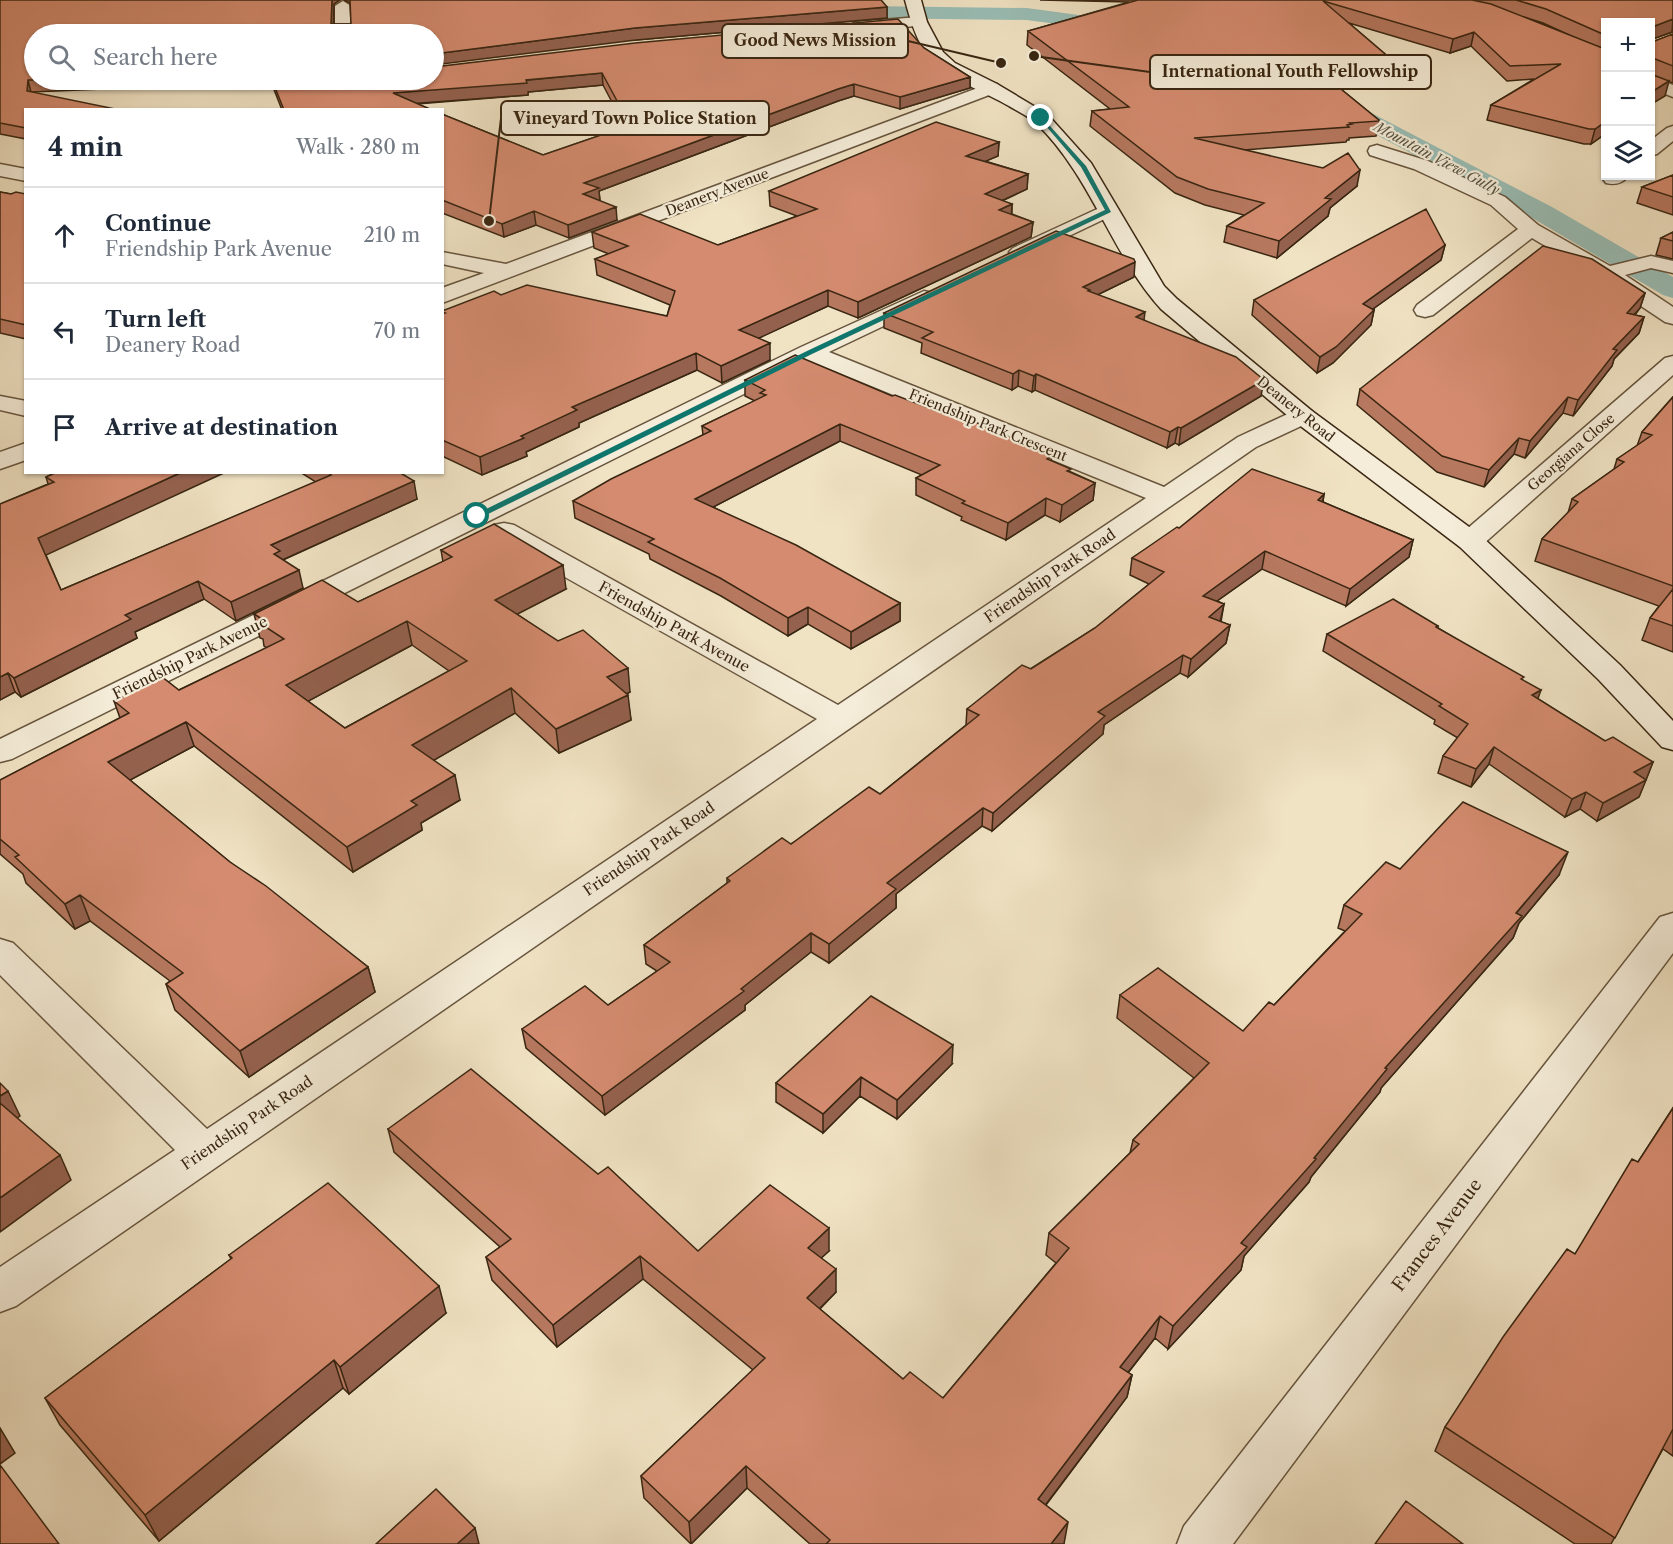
<!DOCTYPE html>
<html lang="en">
<head>
<meta charset="utf-8">
<style>
	body { margin:0; font-family:"Libre Caslon Text",serif; background:#f2f2f3; color:#1f2937 }
	.controls { position:absolute; right:18px; top:18px; display:grid; overflow:hidden; border-radius:0px; box-shadow:0 2px 4px #0004 }
	.controls button { width:54px; height:54px; display:grid; place-items:center; padding:0; border:0; border-bottom:2px solid #e0e1e3; background:#fff; color:#1f2937; font:30px sans-serif }
	.stop { position:absolute; width:18px; height:18px; margin:-14px; border:4px solid #0f766e; border-radius:50%; background:#fff }
	.stop.end { background:#0f766e; border-color:#fff; box-shadow:0 2px 6px #0008 }
	.list { margin:0; padding:0; list-style:none }
	h2 { display:flex; justify-content:space-between; align-items:center; height:78px; margin:0; padding:0 24px; font-size:26px }
	h2 small { font-size:20px; font-weight:400; color:#747a83 }
	.list li { display:grid; grid-template-columns:39px 1fr auto; gap:18px; align-items:center; box-sizing:border-box; height:96px; padding:0 24px; border-top:2px solid #e0e1e3 }
	.list b { display:block; font-size:22px; white-space:nowrap }
	.list p { margin:0; font-size:20px; white-space:nowrap; color:#747a83 }
	.list em { font-size:20px; font-style:normal; color:#747a83 }
	.icon { flex:none; width:33px; height:33px; fill:none; stroke:currentColor; stroke-width:2; stroke-linecap:round; stroke-linejoin:round }
	.map { position:relative; flex:none; width:1673px; height:1544px; overflow:hidden }
	.search { position:absolute; background:#fff; box-shadow:0 2px 4px #0004; left:24px; top:24px; width:420px; height:66px; display:flex; align-items:center; gap:15px; box-sizing:border-box; padding:0 21px; border-radius:33px; color:#747a83; font-size:22px }
	.panel { position:absolute; background:#fff; box-shadow:0 2px 4px #0004; left:24px; top:108px; width:420px; height:366px; border-radius:0px }
	.map>svg:first-child { display:block }
	.lines { fill:none; stroke-linecap:round; stroke-linejoin:round }
	.canal { fill:#9abeb6; fill-rule:evenodd }
	.street-casing { stroke:#67553e; stroke-width:3 }
	.secondary-casing { stroke:#392612; stroke-width:3 }
	.street { fill:#f5edd9; fill-rule:evenodd }
	.secondary { fill:#f5edd9; fill-rule:evenodd }
	.wall { fill:#b6785f; stroke:#392612; stroke-width:1.5; fill-rule:evenodd }
	.shaded-wall { fill:#94614e; stroke:#392612; stroke-width:1.5 }
	.building { fill:#d48b6f; stroke:#392612; stroke-width:1.5; fill-rule:evenodd }
	.route { fill:#0f766e }
	.labels { text-anchor:middle; stroke-width:4.5; stroke-linejoin:round; paint-order:stroke }
	.far-water-label { font-size:14px; font-style:italic; fill:#565443; stroke:#f5edd9 }
	.far-street-label { font-size:14px; fill:#392612; stroke:#f5edd9 }
	.street-label { font-size:15px; fill:#392612; stroke:#f5edd9 }
	.near-street-label { font-size:18px; fill:#392612; stroke:#f5edd9 }
	.leader { fill:none; stroke:#392612; stroke-width:2 }
	.callout-dot { fill:#392612; stroke:#f5edd9; stroke-width:2 }
	.callout { fill:#f5edd9; stroke:#392612; stroke-width:2 }
	.callout-label { font-size:16px; text-anchor:middle; font-weight:bold; fill:#392612 }
</style>
</head>
<body>
<div class="map">
<svg width="1673" height="1544" viewBox="0 0 1673 1544">
	<rect width="100%" height="100%" fill="#f0e3c4"/>
	<filter id="stains"><feTurbulence type="fractalNoise" baseFrequency=".00333" numOctaves="4"/><feColorMatrix values="0 0 0 0 .2 0 0 0 0 .09 0 0 0 0 .02 0 0 0 .5 -.17"/></filter>
	<radialGradient id="worn" r=".72"><stop offset=".6" stop-color="#630" stop-opacity="0"/><stop offset="1" stop-color="#630" stop-opacity=".3"/></radialGradient>
	<g class="lines">
		<path class="canal" d="M755,0H815L863,6L1027,8L1130,22L1137,24L1141,28L1137,32L1130,34L1027,20L863,18L765,6L758,4Z
			M1325,91L1333,93L1552,207L1673,277V298L1663,295L1534,219L1317,103L1313,98L1317,93Z"/>
		<defs>
			<path id="street" d="M343,1L351,6V34H335V6Z
				M919,17L927,22L925,25L856,32L848,27L856,22Z
				M1650,76L1673,85V97L1650,88Z
				M991,83L997,84L1000,88L997,92L442,303V288L484,273L442,264V252L506,264Z
				M1673,126V141L1657,154L1650,156V141L1667,128Z
				M1377,145L1428,161L1505,197L1538,225L1610,266L1651,256L1673,261V273L1651,268L1625,275L1673,307V324L1665,322L1599,278L1532,238L1433,315L1425,317L1417,315L1414,310L1417,305L1518,229L1491,205L1414,169L1370,155L1368,151L1370,147Z
				M0,164L26,169V181L0,176Z
				M1606,176H1628C1622,184 1615,185 1606,183L1603,179Z
				M1108,204L1115,206L1118,210L1115,214L1027,256L1020,258L1013,256L1009,252L1013,248Z
				M924,291L932,293L935,298L932,303L829,352L1164,487L1238,437L1294,411L1303,409L1312,411L1315,416L1312,421L1256,447L16,1306L0,1312V1267L175,1150L0,975V939L13,943L207,1129L817,719L494,537L490,531L494,525L504,523L514,525L838,705L1146,498L810,361L12,759L0,762V739L801,347Z
				M1673,356V375L1480,547L1470,549L1460,547L1456,541L1460,535L1665,358Z
				M0,396L26,401V416L0,410Z
				M26,443V460L0,469V452Z
				M1673,913V953L1233,1544H1177L1184,1526L1660,917Z"/>
			<path id="secondary" d="M905,0H921L927,22L943,52L955,63L997,84L1047,114L1091,163L1164,286L1177,299L1312,411L1480,535L1620,665L1673,721V750L1662,747L1598,679L1460,547L1294,421L1161,309C1111,254 1092,177 1036,123C1028,116 1017,111 1009,106C985,92 948,79 930,59C917,43 910,19 905,0Z"/>
		</defs>
		<use href="#street" class="street-casing"/>
		<use href="#secondary" class="secondary-casing"/>
		<use href="#street" class="street"/>
		<use href="#secondary" class="secondary"/>
	</g>
	<path class="wall" d="M0,0H340L334,4V24H351L350,3L344,0H881L887,7V18L636,40L434,34L34,80H434L924,48L970,77V88L900,109L854,96L838,101L599,191L600,201L617,220L569,238L536,225L504,237L442,213V114L543,155L625,127L603,85L528,92V95L417,104L432,110H282L271,82L31,92L26,110V139L0,134Z
		M1040,0H1673V32L1652,39L1655,41L1673,34V83L1653,75L1665,96L1605,22V134L1591,144H1584L1487,120L1491,105L1534,79L1507,81L1471,46L1450,53L1349,23L1405,71L1402,85L1358,87L1331,81L1380,121L1376,136L1349,138V140H1347L1346,142L1244,150L1357,186L1330,208L1328,216L1277,258L1224,242L1227,226L1244,215L1205,205L1175,193L1090,126L1092,111L1110,109L1027,45L1028,31L1129,2ZM1524,17L1543,23L1578,39Z
		M999,142L998,156L985,161L1028,174L1027,189L1002,201L1012,204V214L1033,222L1031,237L858,318L828,306L758,338L770,360L722,383L697,370L579,423V427L526,452L527,456L482,475L442,456V311L501,295L667,316L670,305L597,275L595,259L609,254L594,248L592,232L718,245L797,216L770,206L769,191Z
		M1673,175V215L1637,203L1642,187Z
		M0,192L11,194H26V339L0,333Z
		M1673,232V259L1656,255L1661,238Z
		M1445,245L1441,260L1373,309L1374,310L1371,325L1333,363L1317,373L1252,315L1254,300Z
		M1134,277L1097,295L1144,320L1261,396L1179,445L1175,443L1167,448L1035,390L1032,392L1018,386L1012,390L921,353L922,343L884,328V313Z
		M1645,293L1640,308L1635,315L1644,317L1639,333L1614,359L1612,366L1573,416L1563,413L1525,458L1514,454L1484,487L1437,472L1357,405L1360,389Z
		M745,380L892,396L1052,456L1051,461L1071,472L1095,483L1093,500L1060,522L1045,515L1006,540L961,520L962,517L916,495V478L922,475L840,441L713,507L900,603V621L851,649L808,624L788,636L721,596L650,559L649,554L575,518L573,501L703,435L702,426L755,401L745,396Z
		M1673,397V652L1642,640L1650,618L1659,606L1535,561L1542,539L1568,513L1572,499L1614,469L1617,459L1637,446L1642,432Z
		M57,472L46,555L61,590L316,482L300,472H399L417,499L283,560L303,588L236,621L204,599L135,632L137,638L21,697L15,692L0,700V504L48,484L46,477Z
		M1324,494L1323,502L1413,540L1409,557L1346,606L1262,569L1217,601L1224,604L1221,622L1230,625L1226,643L1188,677L1180,673L1104,725L1103,734L992,831L982,826L896,894V908L829,963L811,952L745,1005V1010L605,1115L526,1048L522,1029L608,1005L657,971L646,964L644,945L727,883V878L791,844L880,794L966,725L967,709L1095,628L1149,584L1130,575L1132,558L1179,528Z
		M441,550L566,589L517,614L630,692L627,694L631,720L559,753L515,713L434,760L460,800L421,823L422,830L353,872L194,746L130,780L230,862L368,967L375,992L249,1077L175,1010L166,984L170,981L90,921L75,929L26,883L23,874L0,854V780L120,718L114,701L179,690L267,648L264,646L263,639L260,638L254,614L358,602L443,562ZM412,645L449,671L345,728L308,701Z
		M1438,626V628L1523,680L1538,699L1605,741L1653,762L1639,797L1597,821L1580,809L1565,817L1489,764L1471,787L1438,773L1443,756L1458,738L1434,724L1435,720L1323,651L1327,634Z
		M1400,869L1559,875L1519,923L1513,938L1381,1088L1380,1092L1311,1177L1309,1182L1244,1256L1241,1270L1168,1349L1155,1338L1128,1373L1132,1375L1127,1397L1046,1505L1064,1544H810L747,1488L691,1544L644,1498L641,1476L753,1370L643,1279L557,1347L492,1280L486,1257L500,1247L394,1152L388,1129L598,1174L698,1251H829L821,1258L836,1292L820,1309L903,1379L943,1398L1056,1263L1046,1255L1049,1233L1130,1153L1133,1140L1194,1078L1117,1018L1120,995L1243,1031L1274,1005L1345,931L1338,928L1344,905Z
		M952,1064L897,1119L860,1096L823,1133L776,1102V1083Z
		M1673,1108V1456L1663,1449L1611,1544H1575L1435,1451L1445,1427L1575,1254L1638,1162Z
		M229,1255L446,1313L349,1394L343,1388L159,1541L60,1425L45,1398L231,1259Z"/>
	<path class="shaded-wall" d="M332,0H340L334,4L333,34L331,24Z
		M887,7V18L636,40L434,65V54L635,28Z
		M1673,19L1672,32L1650,40L1652,27Z
		M1474,32L1471,46L1450,53L1453,39Z
		M602,73L603,85L528,92V95L395,105L393,93Z
		M970,77V88L900,109V97Z
		M28,80L31,92L27,91Z
		M1669,81L1665,96L1650,105V93Z
		M854,84V96L838,101L599,191L600,201L583,194L584,183L838,89Z
		M1605,122V134L1591,144L1595,129Z
		M999,142L998,156L965,170L966,156Z
		M1360,170L1357,186L1330,208L1328,216L1277,258L1279,241L1325,198Z
		M1028,174L1027,189L984,209L985,194Z
		M1012,204L1011,219L999,210Z
		M616,207L617,220L569,238L568,225Z
		M534,211L536,225L504,237L502,224Z
		M1033,222L1031,237L858,318V302Z
		M1445,245L1441,260L1359,319L1363,304Z
		M1135,262L1134,277L1089,299L1083,287Z
		M828,290V306L740,347L739,330Z
		M1645,293L1640,308L1622,328L1627,313Z
		M1374,310L1371,325L1333,363L1317,373L1320,357Z
		M1145,312L1143,328L1136,317Z
		M1644,317L1639,333L1614,359L1612,366L1573,416L1578,400L1613,349Z
		M770,343V360L722,383L721,366Z
		M696,353L697,370L579,423V427L526,452L527,456L482,475L480,457L521,436L572,407Z
		M1019,370L1018,386L1012,390L1013,374Z
		M1036,374L1035,390L1032,392L1034,376Z
		M1264,380L1261,396L1179,445L1181,428Z
		M1568,397L1563,413L1525,458L1530,441Z
		M840,424V441L696,516L695,499Z
		M1178,427L1175,443L1167,448L1170,432Z
		M1519,438L1514,454L1484,487L1489,470Z
		M182,472H226L44,556L38,538Z
		M414,481L417,499L282,560L278,572L271,545Z
		M1095,483L1093,500L1060,522L1062,505Z
		M1324,494L1321,511L1318,500Z
		M1046,498L1045,515L1006,540L1008,523Z
		M1413,540L1409,557L1346,606L1350,589Z
		M1265,551L1262,569L1200,613L1203,596Z
		M563,565L566,589L498,624L495,600Z
		M299,570L303,588L236,621L231,602Z
		M198,581L204,599L135,632L137,638L21,697L14,678L125,615Z
		M900,603V621L851,649V632Z
		M1224,604L1220,622L1209,617Z
		M808,607V624L788,636V618Z
		M407,621L412,645L292,710L286,685Z
		M1230,625L1226,643L1188,677L1191,659Z
		M1183,655L1180,673L1104,725L1103,734L992,831L993,813L1098,712Z
		M628,668L630,692L610,702L607,677Z
		M8,673L15,692L0,700V677Z
		M511,688L515,713L417,770L412,745Z
		M1541,690L1535,707L1532,695Z
		M628,695L631,720L559,753L556,729Z
		M186,722L194,746L117,787L108,762Z
		M1494,747L1489,764L1471,787L1476,769Z
		M1653,762L1646,780L1634,772Z
		M455,775L460,800L421,823L422,830L353,872L347,847L411,801Z
		M1646,780L1639,797L1597,821L1603,803Z
		M1586,792L1580,809L1565,817L1572,799Z
		M983,808L982,826L896,894V908L829,963V944L887,883Z
		M1568,852L1559,875L1519,923L1513,938L1381,1088L1380,1092L1311,1177L1309,1182L1244,1256L1241,1270L1168,1349L1173,1326L1241,1243L1314,1158L1385,1068Z
		M80,895L90,921L75,929L65,904Z
		M811,933V952L745,1005V1010L605,1115L602,1096Z
		M368,967L375,992L249,1077L240,1051Z
		M953,1045L952,1064L897,1119V1100Z
		M861,1077L860,1096L823,1133V1114Z
		M8,1091L20,1116L8,1124L0,1108V1096Z
		M60,1155L71,1180L0,1232V1198Z
		M829,1228V1251L808,1270V1248Z
		M640,1256L643,1279L557,1347L553,1325Z
		M836,1269V1292L807,1321V1298Z
		M439,1286L446,1313L349,1394L340,1367Z
		M1160,1316L1155,1338L1115,1389L1120,1367Z
		M334,1360L343,1388L159,1541L145,1515Z
		M1132,1375L1127,1397L1034,1520L1038,1499Z
		M0,1428L15,1453L0,1464Z
		M746,1466L747,1488L691,1544L689,1522Z
		M1068,1522L1064,1544H1051Z
		M475,1528L479,1544H457Z"/>
	<path class="building" d="M0,0H332L331,24H351L350,0H881L887,7L635,28L434,54V34H34V80H50H28L27,91L120,110H26V128L0,123Z
		M1138,0H1472L1491,4L1605,49V122L1595,129H1589L1491,105L1561,64L1510,66L1474,32L1453,39L1323,1L1405,71L1361,73L1304,59L1380,121L1350,123L1352,124L1347,125L1349,127L1194,138L1323,168L1348,153L1360,170L1325,198L1331,199L1279,241L1227,226L1264,203L1208,189L1177,177L1092,111L1129,107L1028,31Z
		M1516,0H1673V19L1652,27V39L1655,41L1673,34V66L1655,59L1652,62L1653,75L1669,81L1650,93V22H1605V35L1546,9Z
		M898,19L924,48L970,77L900,97L854,84L838,89L584,183L599,188L583,194L616,207L568,225L534,211L502,224L442,200V114L543,155L630,125L602,73L526,80L527,83L393,93L432,110H284L272,80H434V67L635,43Z
		M936,122L999,142L966,156L1028,174L985,194L1012,204L999,210L1033,222L858,302L828,290L739,330L770,343L721,366L696,353L572,407L577,410L521,436L524,438L480,457L442,440V314L445,313L442,312V311L494,291L501,295L527,285L667,316L675,291L595,259L628,246L592,232L640,214L718,245L817,209L769,191Z
		M1673,175V197L1642,187Z
		M0,192L11,194L16,192L26,194V325L0,319Z
		M1426,209L1445,245L1363,304L1374,310L1336,347L1320,357L1254,300Z
		M1056,231L1134,259L1135,262L1083,287L1090,290L1088,291L1145,312L1136,317L1236,357L1264,380L1181,428L1178,427L1170,432L1036,374L1034,376L1019,370L1013,374L922,338L933,332L884,313Z
		M1673,232V241L1661,238Z
		M1543,246L1592,259L1645,293L1627,313L1644,317L1613,349L1617,350L1578,400L1568,397L1530,441L1519,438L1489,470L1442,456L1360,389Z
		M795,355L892,396L895,395L968,423L973,421L1052,456L1047,459L1071,469L1067,471L1095,483L1062,505L1046,498L1008,523L962,503L965,501L916,478L940,465L840,424L695,499L796,545L900,603L851,632L808,607L788,618L720,578L648,542L654,539L573,501L611,479L711,431L702,426L766,395L760,393L765,390L745,380Z
		M1673,397V586L1542,539L1578,502L1572,499L1624,462L1617,459L1652,435L1642,432Z
		M1252,469L1324,494L1318,500L1413,540L1350,589L1265,551L1203,596L1224,604L1209,617L1230,625L1191,659L1183,655L1098,712L1105,716L993,813L983,808L887,883L896,889L829,944L811,933L741,989L744,991L602,1096L522,1029L585,986L608,1005L670,962L644,945L730,881L727,878L782,838L791,844L869,787L880,794L979,715L967,709L1022,665L1031,669L1095,628L1164,572L1132,558L1177,527L1179,528Z
		M57,472H182L38,538L61,590L331,475L327,472H399L414,481L271,545L280,551L274,554L299,570L231,602L198,581L125,615L131,619L14,678L8,673L0,677V504L54,482L46,477Z
		M494,524L563,565L495,600L558,641L583,630L628,668L607,677L628,695L556,729L511,688L412,745L455,775L411,801L417,805L347,847L186,722L108,762L230,862L266,886L368,967L240,1051L166,984L183,973L80,895L65,904L15,857L19,855L0,839V780L129,713L114,701L162,677L179,690L284,639L258,622L262,619L254,614L322,580L358,602L452,557L441,550ZM407,621L467,661L345,728L286,685Z
		M1673,589V626L1650,618Z
		M1393,599L1438,626L1436,627L1524,677L1521,679L1541,690L1532,695L1605,741L1613,737L1653,762L1634,772L1646,780L1603,803L1586,792L1572,799L1494,747L1476,769L1443,756L1468,724L1439,706L1442,704L1327,634Z
		M1463,802L1568,852L1516,913L1522,916L1385,1068L1387,1069L1314,1158L1316,1159L1241,1243L1247,1247L1173,1326L1160,1316L1120,1367L1132,1375L1038,1499L1068,1522L1051,1544H826L830,1540L746,1466L689,1522L641,1476L765,1358L640,1256L553,1325L486,1257L511,1239L388,1129L471,1069L598,1174L608,1167L698,1251L770,1185L829,1228L808,1248L836,1269L807,1298L903,1379L910,1372L943,1398L1069,1248L1049,1233L1139,1144L1133,1140L1209,1063L1120,995L1158,968L1243,1031L1269,1002L1274,1005L1362,914L1344,905L1386,862L1400,869Z
		M871,996L953,1045L897,1100L861,1077L823,1114L776,1083Z
		M0,1083L8,1091L0,1096Z
		M0,1103L60,1155L0,1198Z
		M1673,1108V1429L1615,1538L1445,1427L1503,1337L1567,1249L1575,1254L1632,1159L1638,1162Z
		M328,1183L439,1286L340,1367L334,1360L145,1515L45,1398L232,1258L229,1255Z
		M0,1465L59,1544H0Z
		M436,1489L475,1528L457,1544H376Z
		M1406,1501L1463,1544H1375Z"/>
	<path class="route" d="M1041,116L1086,166L1111,212L812,354L480,518H474V515L807,351L1105,210L1081,167L1040,119Z"/>
	<g class="labels">
		<g class="far-water-label">
			<text transform="translate(1437 158) rotate(28)" y="5">Mountain View Gully</text>
		</g>
		<g class="far-street-label">
			<text transform="translate(717 192) rotate(-21)" y="5">Deanery Avenue</text>
			<text transform="translate(1296 409) rotate(39)" y="5">Deanery Road</text>
			<text transform="translate(988 425) rotate(22)" y="5">Friendship Park Crescent</text>
			<text transform="translate(1571 452) rotate(-41)" y="5">Georgiana Close</text>
		</g>
		<g class="street-label">
			<text transform="translate(1050 576) rotate(-34)" y="5">Friendship Park Road</text>
			<text transform="translate(674 627) rotate(29)" y="5">Friendship Park Avenue</text>
			<text transform="translate(190 658) rotate(-26)" y="5">Friendship Park Avenue</text>
			<text transform="translate(649 849) rotate(-34)" y="5">Friendship Park Road</text>
			<text transform="translate(247 1123) rotate(-34)" y="5">Friendship Park Road</text>
		</g>
		<g class="near-street-label">
			<text transform="translate(1437 1235) rotate(-53)" y="6">Frances Avenue</text>
		</g>
	</g>
	<path class="leader" d="M1001 63L908 41M1034 56L1150 72M489 221L501 118"/>
	<g class="callout-dot">
		<circle cx="1001" cy="63" r="6"/>
		<circle cx="1034" cy="56" r="6"/>
		<circle cx="489" cy="221" r="6"/>
	</g>
	<g class="callout">
		<rect x="722" y="24" width="186" height="34" rx="6"/>
		<rect x="1150" y="55" width="281" height="34" rx="6"/>
		<rect x="501" y="101" width="268" height="34" rx="6"/>
	</g>
	<g class="callout-label">
		<text x="815" y="46">Good News Mission</text>
		<text x="1290" y="77">International Youth Fellowship</text>
		<text x="635" y="124">Vineyard Town Police Station</text>
	</g>
	<rect width="100%" height="100%" filter="url(#stains)"/>
	<rect width="100%" height="100%" fill="url(#worn)"/>
</svg>
<div class="controls">
<button>+</button>
<button>−</button>
<button><svg class="icon" aria-label="layers" viewBox="0 0 24 24"><path d="M12 4l9 5-9 5-9-5zM3 14l9 5 9-5"/></svg></button>
</div>
<div class="stop" style="left:477px;top:516px"></div>
<div class="stop end" style="left:1041px;top:118px"></div>
<div class="search"><svg class="icon" aria-label="search" viewBox="0 0 24 24"><circle cx="10" cy="10" r="6"/><path d="M15 15l6 6"/></svg>Search here</div>
<section class="panel">
<h2>4 min<small>Walk · 280 m</small></h2>
<ul class="list">
<li><svg class="icon" aria-label="ahead" viewBox="0 0 24 24"><path d="M12 20V5M6 11l6-6 6 6"/></svg><div><b>Continue</b><p>Friendship Park Avenue</p></div><em>210 m</em></li>
<li><svg class="icon" aria-label="left" viewBox="0 0 24 24"><path d="M17 20v-9H6M10 6l-5 5 5 5"/></svg><div><b>Turn left</b><p>Deanery Road</p></div><em>70 m</em></li>
<li><svg class="icon" aria-label="arrive" viewBox="0 0 24 24"><path d="M6 21V4h12l-3 4 3 4H6"/></svg><div><b>Arrive at destination</b></div></li>
</ul>
</section>
</div>
</body>
</html>
